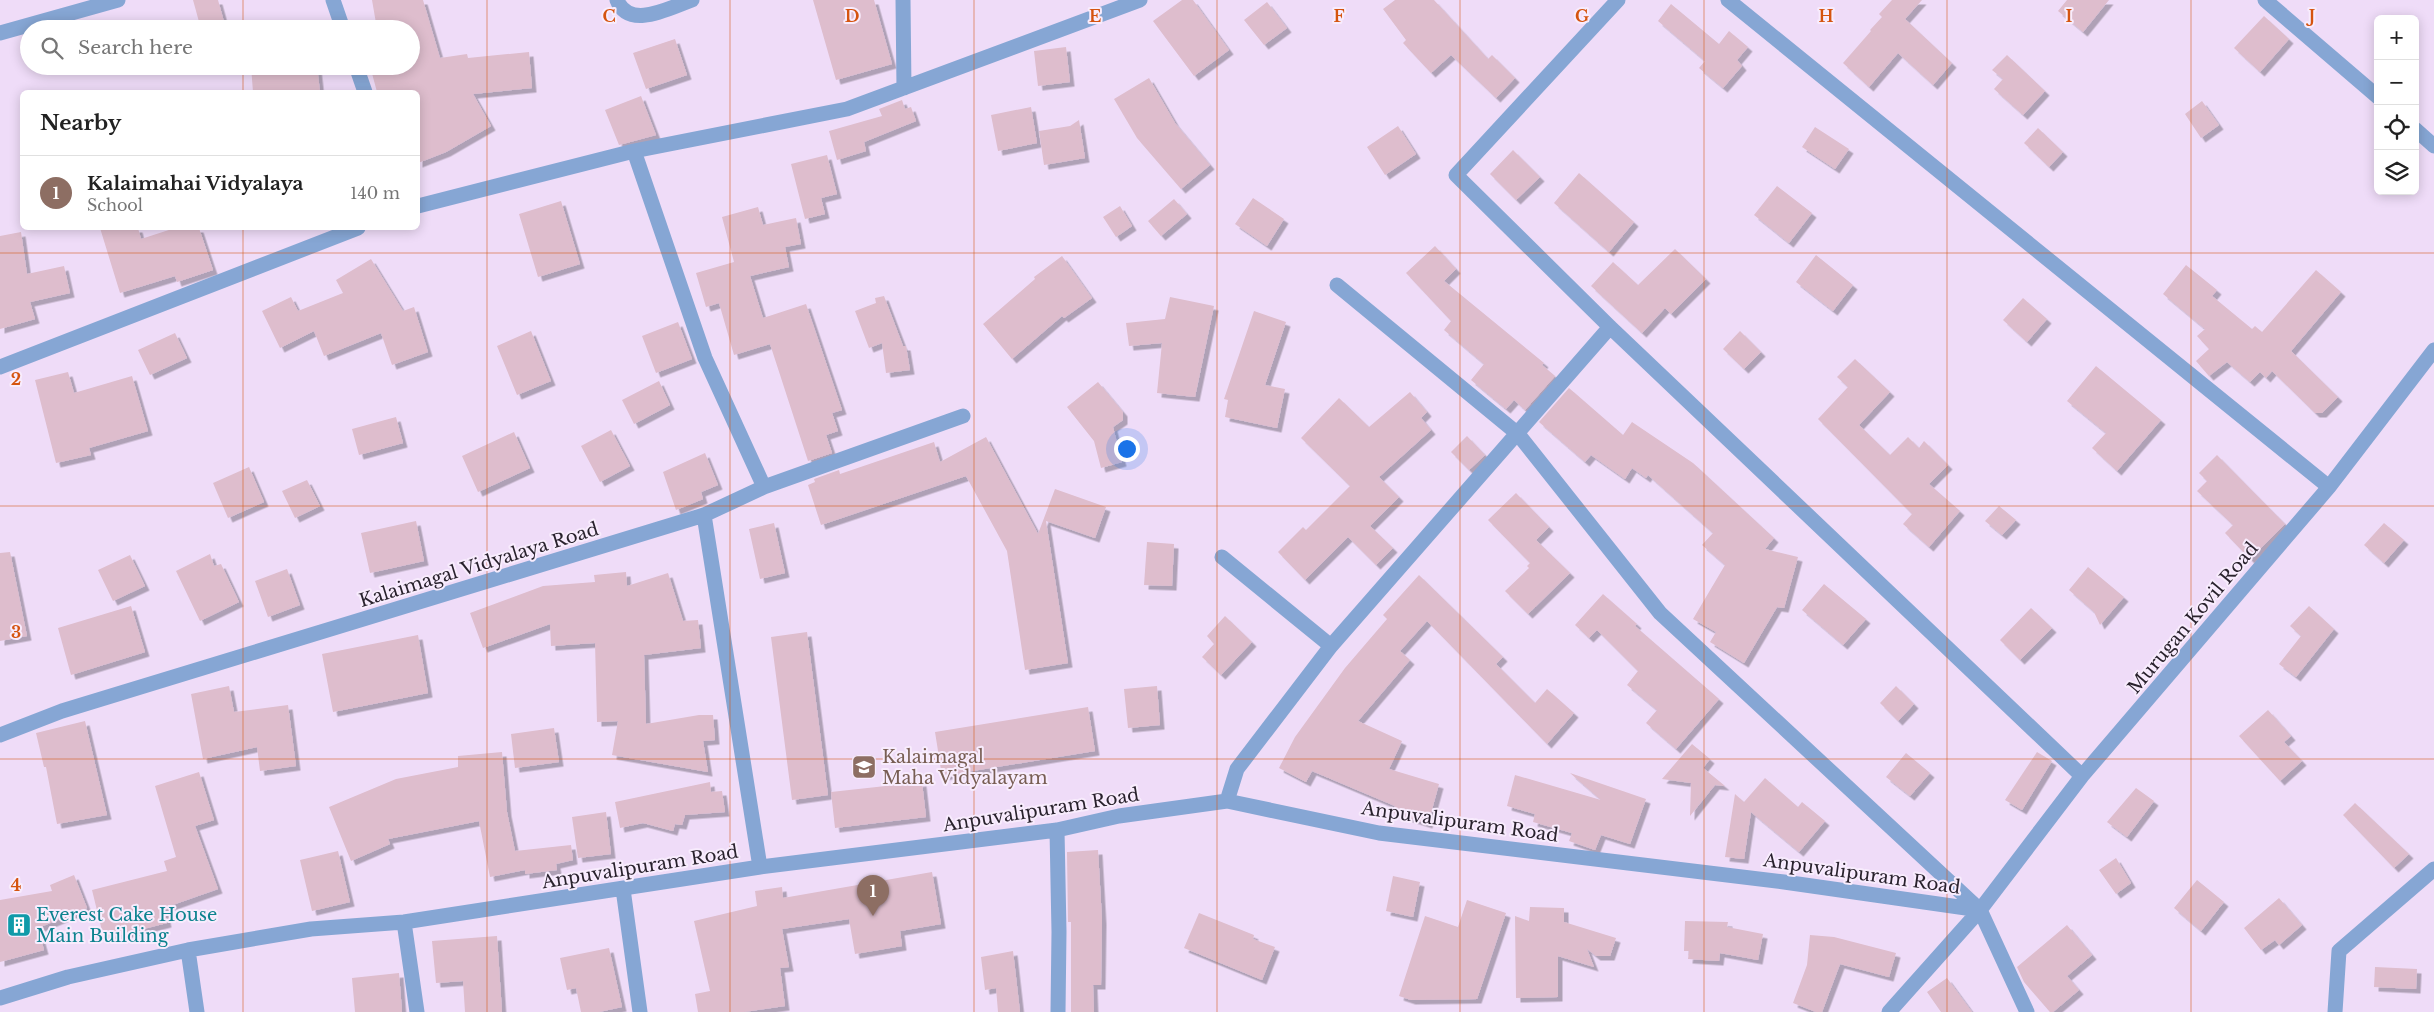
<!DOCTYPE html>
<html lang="en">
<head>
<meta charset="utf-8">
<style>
	body { margin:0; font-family:"Libre Baskerville",serif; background:#f2f2f2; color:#222 }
	.controls { position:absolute; right:15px; top:15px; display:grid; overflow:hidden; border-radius:8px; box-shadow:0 2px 12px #0003 }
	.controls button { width:45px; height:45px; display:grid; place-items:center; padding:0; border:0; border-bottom:1px solid #e0e0e0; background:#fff; color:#222; font:25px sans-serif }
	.you { position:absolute; left:1126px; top:448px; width:18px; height:18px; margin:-12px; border:4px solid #fff; border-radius:50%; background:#1a73e8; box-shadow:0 0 0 8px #1a73e833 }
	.badge { display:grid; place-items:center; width:32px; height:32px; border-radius:50%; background:#1a73e8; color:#fff; font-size:16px; font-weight:700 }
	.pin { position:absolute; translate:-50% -41px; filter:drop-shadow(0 1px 2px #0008) }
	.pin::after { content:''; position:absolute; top:26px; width:18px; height:15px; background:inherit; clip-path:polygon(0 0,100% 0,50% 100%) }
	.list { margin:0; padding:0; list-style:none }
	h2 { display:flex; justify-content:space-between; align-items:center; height:65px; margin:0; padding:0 20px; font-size:21px }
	h2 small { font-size:16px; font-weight:400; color:#767676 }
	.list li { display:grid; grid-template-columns:32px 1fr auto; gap:15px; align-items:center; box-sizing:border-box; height:75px; padding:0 20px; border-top:1px solid #e0e0e0 }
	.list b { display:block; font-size:19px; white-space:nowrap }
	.list p { margin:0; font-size:16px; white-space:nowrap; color:#767676 }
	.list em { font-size:16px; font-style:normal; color:#767676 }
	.icon { flex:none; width:28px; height:28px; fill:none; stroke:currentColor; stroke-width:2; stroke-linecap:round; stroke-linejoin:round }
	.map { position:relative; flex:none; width:2434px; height:1012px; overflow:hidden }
	.search { position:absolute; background:#fff; box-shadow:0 2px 12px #0003; left:20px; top:20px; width:400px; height:55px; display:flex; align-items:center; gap:12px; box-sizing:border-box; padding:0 18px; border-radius:28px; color:#767676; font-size:19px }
	.panel { position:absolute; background:#fff; box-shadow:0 2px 12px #0003; left:20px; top:90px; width:400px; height:140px; border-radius:8px }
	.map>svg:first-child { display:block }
	.building { fill:#debdcd; filter:url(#shadow) }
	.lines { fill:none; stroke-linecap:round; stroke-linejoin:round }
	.minor { stroke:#86a6d4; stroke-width:15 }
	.grid { fill:none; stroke:#d5540f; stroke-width:1; stroke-opacity:0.55 }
	.labels { text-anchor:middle; stroke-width:4; stroke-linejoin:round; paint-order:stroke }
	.street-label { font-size:18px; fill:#29222d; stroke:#f8ecfd }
	.education-label { font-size:18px; fill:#785e54; stroke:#f8ecfd; text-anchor:start }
	.culture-label { font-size:18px; fill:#0d838f; stroke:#f8ecfd; text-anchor:start }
	.grid-label { font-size:16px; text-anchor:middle; font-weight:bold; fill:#d5540f; stroke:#f8ecfd; stroke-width:4; stroke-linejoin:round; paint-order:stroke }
</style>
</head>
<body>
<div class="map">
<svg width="2434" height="1012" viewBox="0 0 2434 1012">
	<defs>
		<filter id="shadow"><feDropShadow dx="4.5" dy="4.5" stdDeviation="0" flood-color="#0004"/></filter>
	</defs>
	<rect width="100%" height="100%" fill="#efdcf8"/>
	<path class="building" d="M193,0H218L226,29H201Z
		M372,0H423L440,58L467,54L468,58L529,52L532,88L473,94L491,126L446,152L418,163V92H377L370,66H411V29H377Z
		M813,0H874L892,64L836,80Z
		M1182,0H1193L1229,50L1194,76L1153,21Z
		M1395,0H1434L1488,59L1492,55L1515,78L1496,98L1451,55L1431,73L1403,43L1406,40L1383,9Z
		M1892,0H1922L1905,19L1952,63L1933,85L1898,53L1869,87L1843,63L1871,31L1870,30L1882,17L1879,14Z
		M2067,0H2109L2083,32L2058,11Z
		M1267,2L1287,28L1264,45L1244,20Z
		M1671,4L1719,44L1729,31L1748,47L1737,60L1742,66L1723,88L1699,68L1705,61L1658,21Z
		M2264,16L2289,39L2260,72L2234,48Z
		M675,39L687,75L646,89L633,53Z
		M1066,47L1070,82L1038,86L1034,51Z
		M2007,55L2045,91L2023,115L1994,89L2003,79L1992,70Z
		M251,66H317L320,92H253Z
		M1149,78L1175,123L1210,165L1181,189L1137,138L1114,99Z
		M641,96L656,135L619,145L605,110Z
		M902,100L905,109L911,107L916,121L864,142L866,151L837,160L829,131L882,116L879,109Z
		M2202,101L2219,125L2201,138L2185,114Z
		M1031,107L1037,143L998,151L991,115Z
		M1079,120L1085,158L1044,165L1039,131L1070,126Z
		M1398,126L1416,154L1385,175L1367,147Z
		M1815,127L1849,149L1835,169L1802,147Z
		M2038,128L2063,152L2049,167L2024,143Z
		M1513,150L1540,177L1516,200L1490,174Z
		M827,155L837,194L821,198L825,214L805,219L791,164Z
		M1579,173L1634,222L1609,252L1554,203Z
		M1777,186L1812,213L1789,243L1754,215Z
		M1253,198L1284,219L1267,246L1235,224Z
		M1174,199L1187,214L1161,236L1148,221Z
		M561,201L580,264L538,277L519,214Z
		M1120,206L1132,226L1116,237L1103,217Z
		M758,207L763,225L796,218L801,244L785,247L789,267L750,276L763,318L806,304L842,410L832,413L838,431L826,435L832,453L808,461L770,344L734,355L719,303L706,307L696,273L734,262L722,217Z
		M100,228H138L141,239L175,228H199L213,270L177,282L175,276L120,293Z
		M21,232L27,274L64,266L70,293L30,302L35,319L0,329V236Z
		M1435,246L1456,269L1444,281L1544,363L1542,365L1555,376L1525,410L1514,400L1506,409L1471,380L1484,364L1444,330L1451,321L1406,273Z
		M1675,249L1706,279L1671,314L1665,308L1642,333L1591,286L1613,262L1638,285Z
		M1816,255L1853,285L1833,311L1796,282Z
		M1062,256L1092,298L1064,318L1062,316L1012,359L983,324L1035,279L1034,277Z
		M371,259L403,311L414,307L428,352L392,365L381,333L324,356L314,331L280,348L262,311L291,297L298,311L343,293L336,280Z
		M2186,265L2217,290L2212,296L2252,329L2255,326L2262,332L2316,270L2341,292L2291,351L2338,397L2322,413H2315L2272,371L2266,378L2260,372L2250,382L2227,362L2209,376L2196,361L2209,349L2197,336L2205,329L2163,294Z
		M884,296L903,346H906L910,370L886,373L882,343L869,348L855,311L876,303L875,298Z
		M1170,297L1214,306L1195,397L1157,393L1162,343L1129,346L1126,323L1165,319Z
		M2023,298L2047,319L2027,342L2003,320Z
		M1254,311L1286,322L1265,385L1285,389L1277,428L1225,417L1228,400L1224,399Z
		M678,322L692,359L656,373L642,336Z
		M531,331L551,381L517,395L497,346Z
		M1740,331L1761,352L1744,369L1723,349Z
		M175,333L187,358L150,375L138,350Z
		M1855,359L1890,392L1859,425L1890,455L1908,437L1919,448L1924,441L1948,465L1929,484L1960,511L1929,547L1903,524L1912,514L1818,419L1848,387L1837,377Z
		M2096,366L2161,420L2117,471L2092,448L2106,433L2067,401Z
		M68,372L74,393L132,376L148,431L89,448L91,455L56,463L35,380Z
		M659,381L670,405L634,424L622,400Z
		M1098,382L1123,412V420L1113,427L1122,462L1101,468L1094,441L1067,407Z
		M1569,388L1623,435L1632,422L1693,463L1774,538L1765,549L1798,557L1784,608L1777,607L1744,663L1710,642L1716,632L1693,619L1725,565L1702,545L1713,533L1648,475L1646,478L1632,468L1625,479L1591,455L1585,462L1539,422Z
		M1410,392L1427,412L1421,418L1431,430L1379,477L1399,497L1370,526L1393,548L1376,565L1348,537L1305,580L1278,552L1303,527L1306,530L1350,486L1301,438L1339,398L1369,427Z
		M396,417L403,443L359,455L352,429Z
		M611,430L630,466L600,482L581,446Z
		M514,432L530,468L478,492L462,456Z
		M1467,436L1485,455L1469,470L1451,452Z
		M986,437L1038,534L1055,489L1106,507L1095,538L1046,521L1068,663L1025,670L1007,551L966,476L821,525L808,485L815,482L814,479L839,470L840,474L934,442L940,462Z
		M705,453L718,485L701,492L703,499L676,510L663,472Z
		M2217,455L2285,524L2250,559L2225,533L2233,525L2197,491L2207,481L2199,473Z
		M249,467L264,502L228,518L213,483Z
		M307,480L320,506L295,518L282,491Z
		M1516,493L1549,527L1536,540L1570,573L1528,614L1505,591L1529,568L1527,566L1530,563L1488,520Z
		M1999,506L2016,520L2002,535L1985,521Z
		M416,521L424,561L370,573L361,533Z
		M774,523L785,573L760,579L749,529Z
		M2384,523L2404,540L2384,563L2364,545Z
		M1147,542L1174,544L1172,586L1144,585Z
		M10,552L27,636L0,641V553Z
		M210,554L214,566L221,564L239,602L200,621L176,571Z
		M130,555L145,586L113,601L98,570Z
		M2088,567L2124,597L2100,625L2094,612L2069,590Z
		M287,569L300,605L268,617L255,581Z
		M626,572L627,586L668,573L683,621L698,620L701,648L644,655L646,724L699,715H713L715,740L703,741L708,772L612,755L618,721L597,722L595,643L551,646L550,624L483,648L470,613L543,586L595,582L594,575Z
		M1419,575L1503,657L1496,664L1535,703L1547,689L1574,713L1547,744L1427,621L1400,651L1410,660L1358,721L1402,741L1389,769L1439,784L1428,824L1393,813L1395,806L1312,771L1306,782L1279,768L1295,737L1345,668L1387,619L1383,615Z
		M1824,584L1866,619L1843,645L1802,610Z
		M1603,594L1637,624L1635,626L1719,699L1676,749L1646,723L1657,710L1627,685L1638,671L1597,630L1589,638L1575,625Z
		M131,606L145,652L71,675L58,628Z
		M2309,606L2334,629L2296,677L2279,664L2301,636L2290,626Z
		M2031,608L2052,628L2020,660L2000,640Z
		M1225,616L1252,642L1221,675L1202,657L1214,644L1207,636Z
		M807,632L828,795L792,800L771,637Z
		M418,635L428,693L333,712L322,654Z
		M229,686L234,712L288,705L296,766L260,771L257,747L203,759L191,694Z
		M1157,686L1160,725L1128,728L1124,689Z
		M1896,686L1914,704L1898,721L1880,703Z
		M1088,707L1095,751L942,776L935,732Z
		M2268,710L2291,736L2284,742L2302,761L2280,781L2239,736Z
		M85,721L107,815L57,824L46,767H44L36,733Z
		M554,728L559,762L515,768L511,734Z
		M1692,744L1710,759L1703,768L1725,786L1715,785L1690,816L1691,783L1662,779Z
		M502,752L507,812L515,851L571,845L573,860L556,864L557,870L525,874V870L490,877L479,821L388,839L390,844L351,861L329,807L396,779L458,767V756Z
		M2037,752L2052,761L2022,810L2005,800Z
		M1906,753L1930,773L1910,796L1886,777Z
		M199,772L214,820L195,826L218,889L164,908L167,923L104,939L92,890L167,871L164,861L176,857L155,786Z
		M1570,773L1646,799L1630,844L1601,835L1595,850L1569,841L1572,833L1533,822L1535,814L1507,806L1515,775L1601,800Z
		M1765,778L1798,807L1802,802L1825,821L1799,852L1751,812L1744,859L1725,857L1735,794L1744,802Z
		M710,782L711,792L722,791L725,812L685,815L682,825L675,824L673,831L643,823L620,828L615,802Z
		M922,782L926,817L835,828L831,792Z
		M2136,788L2154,801L2127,837L2107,822Z
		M2355,803L2409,854L2394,868L2343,815Z
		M606,812L611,854L578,858L572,817Z
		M1098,850L1102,920L1101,985H1093L1094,1012H1071V922H1068L1067,852Z
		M338,851L350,902L312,911L300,860Z
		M2116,858L2131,883L2116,894L2099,870Z
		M932,872L941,924L900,931L902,946L855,954L849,919L782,929L789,967L780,968L785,1006L744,1012H698L695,994L710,991L694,921L757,906L755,891L782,887L783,898Z
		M74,875L87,908L38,928L44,950L0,962V900L52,891L50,885Z
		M1393,876L1420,882L1413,917L1386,911Z
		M2197,880L2224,902L2201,931L2174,908Z
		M2279,898L2302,925L2279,945L2275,940L2261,950L2244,928Z
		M1467,900L1506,913L1477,999L1411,1000L1399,996L1425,916L1458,927Z
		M1530,907L1564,908V922L1616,938L1610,956H1596L1587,949L1594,967L1558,956V997L1516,998L1515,916L1529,921Z
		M1199,913L1254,935L1253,939L1275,947L1262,980L1184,948Z
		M1685,921L1728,922L1727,927L1763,934L1758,960L1720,953L1719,961L1688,959L1689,951H1684Z
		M2067,925L2092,955L2067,976L2079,990L2053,1012H2050L2024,982L2017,967Z
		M1810,935L1834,937L1896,953L1889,977L1840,964L1822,1012H1816L1793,1003L1807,965Z
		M497,936L502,1012H465L463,981L436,983L432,941Z
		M609,948L622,1007L599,1012H581L576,988L567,990L560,958Z
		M1013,951L1020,1012H998L996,988L985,990L981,957Z
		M2375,967L2417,969L2416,989L2374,987Z
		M399,973L402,1012H355L352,978Z
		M1947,978L1972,1012H1941L1927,992Z"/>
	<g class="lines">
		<path class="minor" d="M333,0L343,29
			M617,0C629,31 671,7 692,0
			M903,0L904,88
			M1618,0L1456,175L1610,327L2082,776
			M1728,0L2329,487
			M2265,0L2378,97
			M0,33L118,0
			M356,66L365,92
			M2415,129L2434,146
			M634,151L705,358L764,487
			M418,206L634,151L847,109L1140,0
			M1337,285L1518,434L1660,613L1980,910
			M0,367L358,228
			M704,515L760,867
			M1222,557L1331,646
			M0,735L62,711L704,515L764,487L963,416
			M1227,801L1237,769L1331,646L1610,327
			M1057,830L1059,932L1058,1012
			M623,889L640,1012
			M404,922L417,1012
			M188,950L197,1012
			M0,998L68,977L188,950L311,929L404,922L760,867L1057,830L1119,816L1227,801L1379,833L1784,882L1980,910L2027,1012
			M1889,1012L1980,910L2082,776L2329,487L2434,350
			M2335,1012L2339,951L2434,869"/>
	</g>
	<path class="grid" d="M243,0V29M487,0V1012M730,0V1012M974,0V1012M1217,0V1012M1460,0V1012M1704,0V1012M1947,0V1012M2191,0V1012M243,66V92M243,228V1012M0,253H2434M0,506H2434M0,759H2434"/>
	<defs>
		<symbol id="school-square" viewBox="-11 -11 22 22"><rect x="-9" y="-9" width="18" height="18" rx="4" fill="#8d6e63" stroke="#f8ecfd"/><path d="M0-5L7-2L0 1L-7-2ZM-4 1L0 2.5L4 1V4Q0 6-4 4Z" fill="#fff"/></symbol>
		<symbol id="building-square" viewBox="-11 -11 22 22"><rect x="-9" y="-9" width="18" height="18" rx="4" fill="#0f9aa8" stroke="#f8ecfd"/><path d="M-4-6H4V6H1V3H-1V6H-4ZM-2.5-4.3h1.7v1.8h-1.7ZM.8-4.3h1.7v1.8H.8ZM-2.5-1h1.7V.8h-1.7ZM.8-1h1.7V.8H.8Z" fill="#fff"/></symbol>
	</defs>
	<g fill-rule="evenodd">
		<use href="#school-square" x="850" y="753" width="28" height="28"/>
		<use href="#building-square" x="5" y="911" width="28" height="28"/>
	</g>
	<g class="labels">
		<g class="street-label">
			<text transform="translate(479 565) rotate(-17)" y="6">Kalaimagal Vidyalaya Road</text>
			<text transform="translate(2193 618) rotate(-50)" y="6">Murugan Kovil Road</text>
			<text transform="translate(1041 810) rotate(-9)" y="6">Anpuvalipuram Road</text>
			<text transform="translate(1460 822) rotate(8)" y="6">Anpuvalipuram Road</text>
			<text transform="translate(640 867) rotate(-9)" y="6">Anpuvalipuram Road</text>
			<text transform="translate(1862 874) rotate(8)" y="6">Anpuvalipuram Road</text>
		</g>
		<g class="education-label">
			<text x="882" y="763">Kalaimagal<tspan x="882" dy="21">Maha Vidyalayam</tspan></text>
		</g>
		<g class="culture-label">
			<text x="36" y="921">Everest Cake House<tspan x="36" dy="21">Main Building</tspan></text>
		</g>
	</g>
	<g class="grid-label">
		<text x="609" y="22">C</text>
		<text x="852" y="22">D</text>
		<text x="1095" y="22">E</text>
		<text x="1339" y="22">F</text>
		<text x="1582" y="22">G</text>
		<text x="1826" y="22">H</text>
		<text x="2069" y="22">I</text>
		<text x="2312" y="22">J</text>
		<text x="16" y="385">2</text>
		<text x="16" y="638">3</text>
		<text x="16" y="891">4</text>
	</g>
</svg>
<div class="controls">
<button>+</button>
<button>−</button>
<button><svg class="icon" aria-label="locate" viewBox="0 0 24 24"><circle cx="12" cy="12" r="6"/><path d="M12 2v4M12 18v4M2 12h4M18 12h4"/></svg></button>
<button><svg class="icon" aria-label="layers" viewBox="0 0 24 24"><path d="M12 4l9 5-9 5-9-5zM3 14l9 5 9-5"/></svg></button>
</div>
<div class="you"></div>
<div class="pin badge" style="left:873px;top:916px;background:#8d6e63">1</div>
<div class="search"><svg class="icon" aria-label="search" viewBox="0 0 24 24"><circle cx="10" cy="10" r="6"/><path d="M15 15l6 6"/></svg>Search here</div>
<section class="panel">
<h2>Nearby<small></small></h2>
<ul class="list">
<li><span class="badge" style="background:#8d6e63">1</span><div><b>Kalaimahai Vidyalaya</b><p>School</p></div><em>140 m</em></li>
</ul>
</section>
</div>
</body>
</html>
